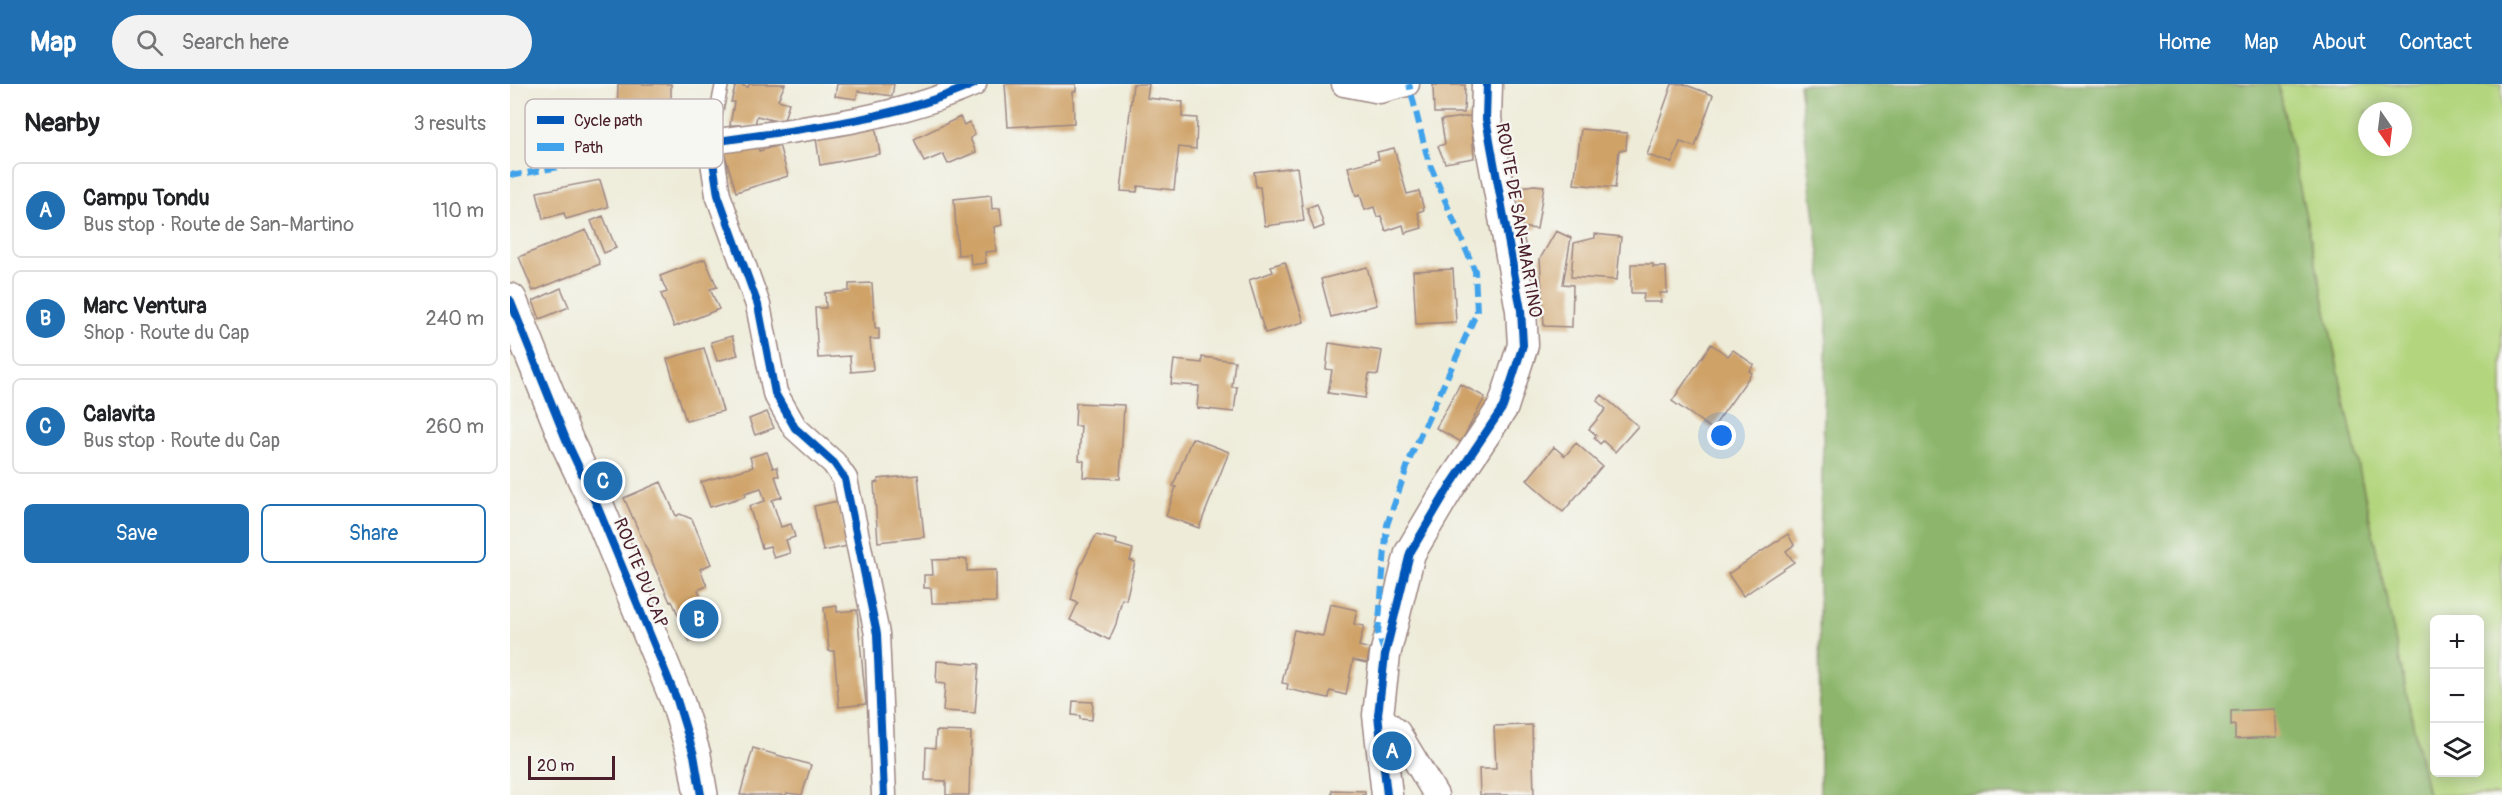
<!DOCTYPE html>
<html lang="en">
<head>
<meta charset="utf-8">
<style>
	body { margin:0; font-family:Pangolin,sans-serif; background:#f2f2f2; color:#202124 }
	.controls { position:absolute; right:18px; bottom:18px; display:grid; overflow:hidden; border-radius:9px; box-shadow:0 3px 15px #0003 }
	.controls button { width:54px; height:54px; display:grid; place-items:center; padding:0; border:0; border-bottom:2px solid #e0e0e0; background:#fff; color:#202124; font:30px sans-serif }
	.compass { position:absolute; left:1848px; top:18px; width:54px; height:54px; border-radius:50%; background:#fff; box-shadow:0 3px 15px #0003; rotate:166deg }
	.scale { position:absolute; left:18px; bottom:15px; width:87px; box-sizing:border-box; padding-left:6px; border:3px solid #4a1f2b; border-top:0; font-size:16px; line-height:21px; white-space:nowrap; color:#4a1f2b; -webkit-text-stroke:4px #f6f6f2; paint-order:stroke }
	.you { position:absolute; left:1212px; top:352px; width:21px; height:21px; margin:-15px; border:4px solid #fff; border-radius:50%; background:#1a73e8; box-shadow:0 0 0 9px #1a73e833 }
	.badge { display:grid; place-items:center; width:39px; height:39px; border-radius:50%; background:#1f6fb2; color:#fff; font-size:20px; font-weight:700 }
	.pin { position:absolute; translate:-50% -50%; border:3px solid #fff; box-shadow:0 2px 6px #0006 }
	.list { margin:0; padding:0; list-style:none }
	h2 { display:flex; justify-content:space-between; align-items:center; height:78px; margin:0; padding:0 24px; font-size:26px }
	h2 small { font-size:20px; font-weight:400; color:#757577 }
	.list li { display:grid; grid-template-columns:39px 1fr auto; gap:18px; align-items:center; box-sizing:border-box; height:96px; margin:0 12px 12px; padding:0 12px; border:2px solid #e0e0e0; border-radius:9px }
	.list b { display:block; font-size:22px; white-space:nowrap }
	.list p { margin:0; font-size:20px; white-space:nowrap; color:#757577 }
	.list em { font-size:20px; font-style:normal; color:#757577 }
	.actions { display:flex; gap:12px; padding:18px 24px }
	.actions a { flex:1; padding:14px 0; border:2px solid #1f6fb2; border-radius:9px; text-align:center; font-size:21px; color:#1f6fb2 }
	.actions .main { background:#1f6fb2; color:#fff }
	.icon { flex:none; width:33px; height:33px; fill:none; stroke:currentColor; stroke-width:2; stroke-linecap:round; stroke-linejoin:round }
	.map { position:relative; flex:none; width:1992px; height:711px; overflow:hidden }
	header { display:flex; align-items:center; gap:36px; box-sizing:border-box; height:84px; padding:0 30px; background:#1f6fb2; color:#fff }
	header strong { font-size:28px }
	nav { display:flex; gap:33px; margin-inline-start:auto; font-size:21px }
	.search { width:420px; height:54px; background:#f2f2f2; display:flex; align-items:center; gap:15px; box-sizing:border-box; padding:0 21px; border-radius:33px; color:#757577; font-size:22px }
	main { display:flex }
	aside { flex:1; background:#fff }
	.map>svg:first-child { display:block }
	.green { fill:#b2d57d; stroke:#7e7a54; stroke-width:1.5; fill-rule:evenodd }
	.forest { fill:#8db66c; stroke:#6c6a4c; stroke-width:1.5 }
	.building { fill:#cfa267 }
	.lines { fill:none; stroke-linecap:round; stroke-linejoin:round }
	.service-casing { stroke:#9c8682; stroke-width:15 }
	.minor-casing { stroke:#9c8682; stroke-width:27 }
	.tertiary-casing { stroke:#9c8682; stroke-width:33 }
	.secondary-casing { stroke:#9c8682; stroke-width:36 }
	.service { stroke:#fff; stroke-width:12 }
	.minor { stroke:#fff; stroke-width:24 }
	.tertiary { stroke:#fff; stroke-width:30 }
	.secondary { stroke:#fff; stroke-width:33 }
	.quiet { stroke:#40a2eb; stroke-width:6; stroke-dasharray:12 6; stroke-linecap:butt }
	.cycleway-casing { stroke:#f6f6f2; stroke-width:11 }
	.cycleway { stroke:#0057b8; stroke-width:8 }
	.labels { text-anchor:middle; stroke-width:4.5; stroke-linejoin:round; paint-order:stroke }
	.street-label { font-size:18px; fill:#4a1f2b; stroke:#f6f6f2 }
	.key { fill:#f6f6f2; stroke:#c2b6b6; stroke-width:1.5 }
	.key-label { font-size:16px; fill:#4a1f2b }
</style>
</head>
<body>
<header>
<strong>Map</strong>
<div class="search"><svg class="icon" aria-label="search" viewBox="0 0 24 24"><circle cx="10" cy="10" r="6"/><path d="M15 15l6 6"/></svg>Search here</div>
<nav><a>Home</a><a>Map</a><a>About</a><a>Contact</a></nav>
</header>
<main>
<aside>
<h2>Nearby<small>3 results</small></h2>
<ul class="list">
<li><span class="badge">A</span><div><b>Campu Tondu</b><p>Bus stop · Route de San-Martino</p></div><em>110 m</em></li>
<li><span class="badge">B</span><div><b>Marc Ventura</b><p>Shop · Route du Cap</p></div><em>240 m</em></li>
<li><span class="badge">C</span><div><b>Calavita</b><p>Bus stop · Route du Cap</p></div><em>260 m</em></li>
</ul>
<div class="actions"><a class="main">Save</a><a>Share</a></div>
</aside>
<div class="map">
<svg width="1992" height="711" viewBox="0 0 1992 711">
	<rect width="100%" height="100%" fill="#f6f6f2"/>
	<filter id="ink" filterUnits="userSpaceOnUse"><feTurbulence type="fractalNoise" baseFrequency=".0167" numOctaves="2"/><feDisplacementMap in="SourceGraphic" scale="12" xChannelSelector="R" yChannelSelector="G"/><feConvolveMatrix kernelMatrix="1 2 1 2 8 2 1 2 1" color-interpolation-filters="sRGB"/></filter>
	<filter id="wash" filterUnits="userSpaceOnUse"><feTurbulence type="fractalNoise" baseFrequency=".008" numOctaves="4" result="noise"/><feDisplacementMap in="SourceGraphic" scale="24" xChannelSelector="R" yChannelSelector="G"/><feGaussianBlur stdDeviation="1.35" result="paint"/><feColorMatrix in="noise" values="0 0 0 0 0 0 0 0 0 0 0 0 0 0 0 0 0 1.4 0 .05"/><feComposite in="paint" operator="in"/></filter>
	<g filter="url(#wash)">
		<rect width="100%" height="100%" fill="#eeecd9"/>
		<path class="green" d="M1768,0H1992V711H1918ZM1857,27H1893V63H1857ZM1924,536H1970V688H1924Z"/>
		<path class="forest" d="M1289,0H1768L1918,711H1310L1309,485L1317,236Z"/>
		<g id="blocks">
			<path class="building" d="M108,0H161V34L107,33Z
				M226,0L238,3L239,0H275L268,16L279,19L273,39L247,32L245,41H220L224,18H221Z
				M327,0H384L382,12L348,7L346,15L325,12Z
				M495,0H566V7L563,8L564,39L498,43Z
				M623,0H639L637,14L673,18L672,33L687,34L686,65L669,63L664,106L628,102L627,108L611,107Z
				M1162,0H1173L1203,11L1185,63L1170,58L1162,79L1137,71Z
				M923,1H955L954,29H924Z
				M961,32L964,74L935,79L928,62L935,60L931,36Z
				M450,33L454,41L459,38L465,51L460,54L466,68L438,80L433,70L414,78L404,55Z
				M365,41L370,70L310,81L306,54Z
				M1071,45L1117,49L1116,66H1109L1105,104L1064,100Z
				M247,58L249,67L269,61L278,92L226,108L214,68Z
				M884,64L897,110L909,107L914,126L908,128L912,144L895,149L893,141L876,147L871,132L867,133L864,123L855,126L850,110L846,112L838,83L869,75L867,68Z
				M787,83L794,137L755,142L750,103H746L744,88Z
				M90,96L98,123L56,135L54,129L33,135L27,108Z
				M1024,101L1034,102L1027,145L1009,143L1003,104Z
				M481,111L482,125L490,124L492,141L484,143L486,167L475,168L476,179L461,181L460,170L448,171L444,115Z
				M807,120L814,142L804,146L797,124Z
				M93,132L106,164L94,169L81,137Z
				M76,146L90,180L23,207L9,173Z
				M1046,147L1061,154L1053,200L1063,201L1062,243L1034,242L1030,175Z
				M1085,150L1111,153L1107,196L1061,193L1064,159L1085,154Z
				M195,175L207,203L200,205L209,225L164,243L151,210L157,208L150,192Z
				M775,178L794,238L755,249L739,196L763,188L761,182Z
				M1121,180H1143V183H1156L1157,209H1150L1151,218H1133L1134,209H1121Z
				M857,183L867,221L821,233L811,195Z
				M943,185L946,238L906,240L903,187Z
				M362,199L365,244H369V255H360L363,286L341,288L340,272L308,274L305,224H316L315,209L339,207V200Z
				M51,204L59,223L30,235L23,217Z
				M222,252L228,271L207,277L201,258Z
				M819,259L872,267L868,291L859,290L855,314L818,309L822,286L816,285Z
				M1201,260L1218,272L1223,266L1244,281L1239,287L1242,289L1202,345L1162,317Z
				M194,264L213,327L176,337L157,275Z
				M692,273L725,277L722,303H727L724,328L687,324L689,302L661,300L664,276L692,279Z
				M950,300L975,313L951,358L926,344Z
				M1092,311L1128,342L1105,368L1093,357L1090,360L1084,354L1086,351L1079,345L1096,325L1087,317Z
				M566,319L614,321L610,395L573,393L574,377L569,376L571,342H565Z
				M257,328L264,344L245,351L239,335Z
				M682,354L719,368L689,444L656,432L666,403L663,402Z
				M1066,359L1092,382L1053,428L1017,396L1044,363L1055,372Z
				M257,368L263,384L267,383L269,392H265L272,413L262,416L271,443L281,440L285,453L276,456L280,469L264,474L260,462L252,464L239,422L255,417L251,404L235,409L236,412L200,423L191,398L243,383L240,373Z
				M408,391L414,453L368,458L364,399L368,398V395Z
				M151,398L166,432L170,430L182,435L201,480L190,485L197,502L188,506L206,547L180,558L162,517L160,518L114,414Z
				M328,417L338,462L313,467L304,422Z
				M1278,450L1284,461L1276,467L1284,478L1233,512L1218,490Z
				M586,451L607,456L606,460L623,465L620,476L625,478L616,516L612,515L606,540L599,556L560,536L568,519L561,516L569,485Z
				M457,475V487L486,486V518L422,519L421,504H414V491H423L422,476Z
				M820,520L847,526L844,540L854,542L849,562L860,565L857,579L843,576L836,611L820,607L819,614L777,605L778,600L772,599L784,546L813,552Z
				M327,522V528L347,526L356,620L329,623L324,567H319L314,524Z
				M427,577L469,580L465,629L433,627L435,600L426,599Z
				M563,617L583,618L582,636L570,635V632L562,631Z
				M1765,625L1767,653L1725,655V641L1721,642V627Z
				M1022,641L1024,711H970L969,685H986L984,642Z
				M426,647L461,648L459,711H436V697L415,696L416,663L425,664Z
				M243,664L301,681L292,711L277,709L276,711H230Z
				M822,706L855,707V711H822Z"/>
		</g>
	</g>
	<g filter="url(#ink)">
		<use href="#blocks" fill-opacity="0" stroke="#9c8682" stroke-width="1.5"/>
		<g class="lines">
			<defs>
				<path id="service" d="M200,58L212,0"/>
				<path id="minor" d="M834,0L870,7L897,0
					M868,631L888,648L926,711
					M374,711L367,550L335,395L324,379L285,344L265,309L248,221L208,111L200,58C287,46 384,36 464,0"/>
				<path id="tertiary" d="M877,711L868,631L875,571L900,469L938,405L993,323L1013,261L1011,226L976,35L977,0"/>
				<path id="secondary" d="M0,216L57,358L88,424L167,616L184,671L191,711"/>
			</defs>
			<use href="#service" class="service-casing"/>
			<use href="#minor" class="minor-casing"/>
			<use href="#tertiary" class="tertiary-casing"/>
			<use href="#secondary" class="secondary-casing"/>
			<use href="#service" class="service"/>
			<use href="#minor" class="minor"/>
			<use href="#tertiary" class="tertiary"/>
			<use href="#secondary" class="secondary"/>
			<path class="quiet" d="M0,90L6,91L178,59L200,58
				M874,568L868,549L877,441L901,372L967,228L965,187L918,76L899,0"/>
			<defs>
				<path id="cycleway" d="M0,216L57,358L88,424L167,616L184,671L191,711
					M374,711L367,550L335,395L324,379L285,344L265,309L248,221L208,111L200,58C287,46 384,36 464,0
					M877,711L868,631L875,571L900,469L938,405L993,323L1013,261L1011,226L976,35L977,0"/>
			</defs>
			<use href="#cycleway" class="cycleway-casing"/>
			<use href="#cycleway" class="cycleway"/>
		</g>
	</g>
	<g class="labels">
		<g class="street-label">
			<text transform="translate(1009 136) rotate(80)" y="6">ROUTE DE SAN-MARTINO</text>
			<text transform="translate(131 489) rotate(68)" y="6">ROUTE DU CAP</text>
		</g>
	</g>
	<rect x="15" y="15" width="198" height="69" rx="9" class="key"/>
	<rect x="27" y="32" width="27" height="8" fill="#0057b8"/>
	<rect x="27" y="59" width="27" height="8" fill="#40a2eb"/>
	<g class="key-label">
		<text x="64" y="42">Cycle path</text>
		<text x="64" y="69">Path</text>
	</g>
</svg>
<div class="controls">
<button>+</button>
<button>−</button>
<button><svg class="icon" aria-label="layers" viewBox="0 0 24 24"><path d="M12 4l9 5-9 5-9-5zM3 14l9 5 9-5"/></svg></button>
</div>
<svg class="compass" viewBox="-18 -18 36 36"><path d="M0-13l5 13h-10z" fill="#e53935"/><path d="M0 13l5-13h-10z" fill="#757577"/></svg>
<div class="scale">20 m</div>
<div class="you"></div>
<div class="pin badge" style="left:882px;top:667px">A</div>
<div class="pin badge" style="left:189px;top:535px">B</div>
<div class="pin badge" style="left:93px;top:397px">C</div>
</div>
</main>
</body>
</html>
